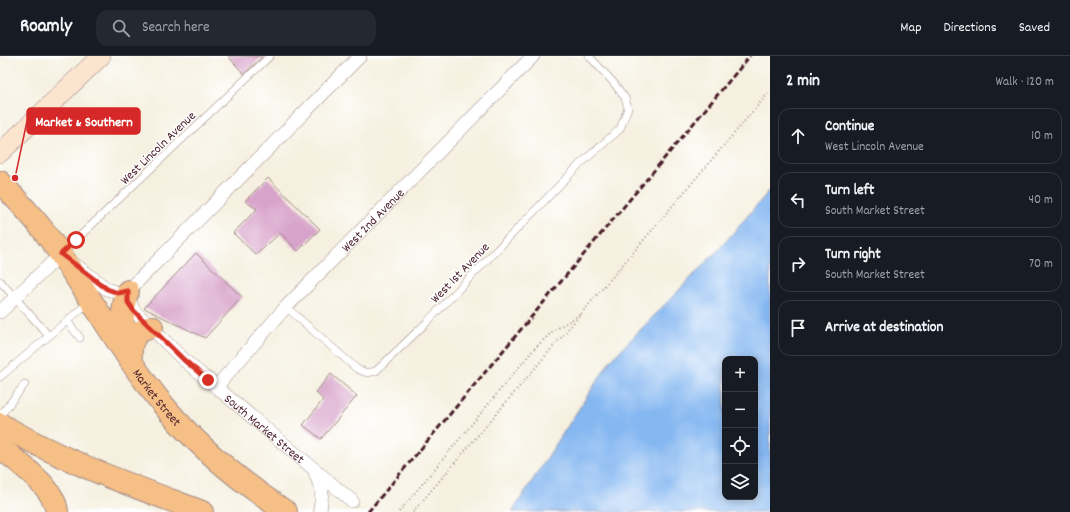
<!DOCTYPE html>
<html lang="en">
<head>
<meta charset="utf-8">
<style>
	body { margin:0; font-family:Dekko,sans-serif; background:#242831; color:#f1f3f6 }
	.controls { position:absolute; right:12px; bottom:12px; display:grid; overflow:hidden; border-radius:8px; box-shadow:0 2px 10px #0003 }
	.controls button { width:36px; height:36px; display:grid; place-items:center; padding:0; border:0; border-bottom:1px solid #363941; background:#171b24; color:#f1f3f6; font:20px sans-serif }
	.stop { position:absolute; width:12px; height:12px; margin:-9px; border:3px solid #d93025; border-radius:50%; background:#fff }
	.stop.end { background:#d93025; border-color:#fff; box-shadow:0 1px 4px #0008 }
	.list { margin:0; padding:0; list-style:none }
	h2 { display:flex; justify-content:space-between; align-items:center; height:52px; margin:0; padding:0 16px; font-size:17px }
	h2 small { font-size:13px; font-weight:400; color:#9ea1a6 }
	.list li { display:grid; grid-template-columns:26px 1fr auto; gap:12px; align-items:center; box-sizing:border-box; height:56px; margin:0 8px 8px; padding:0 8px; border:1px solid #363941; border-radius:12px }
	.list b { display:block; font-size:15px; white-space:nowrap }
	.list p { margin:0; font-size:13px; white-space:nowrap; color:#9ea1a6 }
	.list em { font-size:13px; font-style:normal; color:#9ea1a6 }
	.icon { flex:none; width:22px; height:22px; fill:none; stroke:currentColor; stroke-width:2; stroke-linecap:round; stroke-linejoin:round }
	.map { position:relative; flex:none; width:770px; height:456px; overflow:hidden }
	header { display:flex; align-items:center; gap:24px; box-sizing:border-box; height:56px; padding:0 20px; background:#171b24; border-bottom:1px solid #363941 }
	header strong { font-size:19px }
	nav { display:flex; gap:22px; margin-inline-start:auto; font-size:14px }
	.search { width:280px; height:36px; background:#242831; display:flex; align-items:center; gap:10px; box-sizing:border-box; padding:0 14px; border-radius:12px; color:#9ea1a6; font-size:15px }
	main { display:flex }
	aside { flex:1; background:#171b24 }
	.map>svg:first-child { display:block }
	.water { fill:#85b7f1; stroke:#686b8e; fill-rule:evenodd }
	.building { fill:#d8a3ca }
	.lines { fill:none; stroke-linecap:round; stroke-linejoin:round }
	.service-casing { stroke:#a08885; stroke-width:8 }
	.minor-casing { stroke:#a08885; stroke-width:14 }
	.secondary-casing { stroke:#a08885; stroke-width:20 }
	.trunk-casing { stroke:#a08885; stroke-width:24 }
	.path { stroke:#a08885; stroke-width:2; stroke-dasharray:1 3; stroke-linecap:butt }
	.service { stroke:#fff; stroke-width:7 }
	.minor { stroke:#fff; stroke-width:13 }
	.secondary { stroke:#fbe5cf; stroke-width:19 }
	.trunk { stroke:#f5bf86; stroke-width:22 }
	.rail { stroke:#4a1f2b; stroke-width:3; stroke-dasharray:6 3; stroke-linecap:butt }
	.route { stroke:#d93025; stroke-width:5 }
	.labels { text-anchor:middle; stroke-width:3; stroke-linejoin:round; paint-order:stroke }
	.street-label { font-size:13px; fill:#4a1f2b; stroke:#fff }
	.leader { fill:none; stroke:#d62828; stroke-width:1.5 }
	.callout-dot { fill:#d62828; stroke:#fff; stroke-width:1.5 }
	.callout { fill:#d62828; stroke:#d62828; stroke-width:1.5 }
	.callout-label { font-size:14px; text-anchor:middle; font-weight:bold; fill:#fff }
</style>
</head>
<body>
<header>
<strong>Roamly</strong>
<div class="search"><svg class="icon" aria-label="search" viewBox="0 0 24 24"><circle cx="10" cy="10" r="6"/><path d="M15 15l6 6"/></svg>Search here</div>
<nav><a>Map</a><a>Directions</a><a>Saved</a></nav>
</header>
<main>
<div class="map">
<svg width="770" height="456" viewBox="0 0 770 456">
	<rect width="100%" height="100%" fill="#fff"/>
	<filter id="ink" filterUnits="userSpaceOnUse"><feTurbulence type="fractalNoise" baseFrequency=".025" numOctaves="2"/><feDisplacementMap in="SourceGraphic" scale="8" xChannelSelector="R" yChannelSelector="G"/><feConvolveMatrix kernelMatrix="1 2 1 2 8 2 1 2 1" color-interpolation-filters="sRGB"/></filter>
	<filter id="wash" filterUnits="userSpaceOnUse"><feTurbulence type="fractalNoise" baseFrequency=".012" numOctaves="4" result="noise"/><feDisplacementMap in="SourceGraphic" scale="16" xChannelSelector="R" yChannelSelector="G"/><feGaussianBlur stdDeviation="0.9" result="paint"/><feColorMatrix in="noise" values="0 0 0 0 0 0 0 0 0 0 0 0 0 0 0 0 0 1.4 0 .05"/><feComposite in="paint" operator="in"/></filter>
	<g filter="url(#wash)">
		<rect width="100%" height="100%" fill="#f5f0df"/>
		<path class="water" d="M770,134V456H512L610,305L721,191ZM725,303H755V441H725Z"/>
		<g id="blocks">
			<path class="building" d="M228,0H261L262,1L244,18Z
				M268,122L320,173L298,195L280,177L256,199L233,177L257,153L245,145Z
				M196,197L242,241L205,282L144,252Z
				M331,318L357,340L321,383L303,369L323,344L316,336Z"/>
		</g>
	</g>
	<g filter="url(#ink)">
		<use href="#blocks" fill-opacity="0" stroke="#a08885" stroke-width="1"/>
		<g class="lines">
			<defs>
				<path id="service" d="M62,197L270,0
					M0,225L49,280
					M286,251L357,313L367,317L376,315L426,267L579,109L620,73L628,52L625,42L613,26L589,0
					M80,282L67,265L89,246
					M0,321L67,265
					M0,360L25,328"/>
				<g id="minor">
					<path d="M128,235L360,0"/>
					<path id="s1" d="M128,241L134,255L184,304L352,445"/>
					<path d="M0,256L61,198L107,233L118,237L128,235"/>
					<path id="s2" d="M216,331L286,251L533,0"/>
					<path d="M315,416L322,435L320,456"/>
				</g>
				<path id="secondary" d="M0,97L101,0"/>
				<g id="trunk">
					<path id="s3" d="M0,126C16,143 32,159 46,178C88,234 120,297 165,351C199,392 241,426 286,456"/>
					<path d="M128,294C122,273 120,255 128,235"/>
					<path d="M131,302C130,285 134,275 152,271"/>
					<path d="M0,368C64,406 133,430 202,456"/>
					<path d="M0,391C18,407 55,431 57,456"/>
				</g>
			</defs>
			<use href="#service" class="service-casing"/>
			<use href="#minor" class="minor-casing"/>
			<use href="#secondary" class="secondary-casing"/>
			<use href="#trunk" class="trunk-casing"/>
			<path class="path" d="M399,456L534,293L553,275L581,258
				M413,456L770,35"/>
			<use href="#service" class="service"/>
			<use href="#minor" class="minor"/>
			<use href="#secondary" class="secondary"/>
			<use href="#trunk" class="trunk"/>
			<path class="rail" d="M368,456L750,0"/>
		</g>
	</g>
	<g class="lines" filter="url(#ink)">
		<path class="route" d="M76,184L61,198L107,233L118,237L128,235V246L134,255L184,304L208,324"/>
	</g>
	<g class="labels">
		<g class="street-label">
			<text transform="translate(157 91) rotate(-44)" y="5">West Lincoln Avenue</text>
			<text dy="5" stroke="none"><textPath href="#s2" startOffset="229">West 2nd Avenue</textPath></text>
			<text transform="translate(459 216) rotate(-46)" y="5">West 1st Avenue</text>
			<text dy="5" stroke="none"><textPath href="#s3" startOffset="267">Market Street</textPath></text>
			<text dy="5" stroke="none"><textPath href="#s1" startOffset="191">South Market Street</textPath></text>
		</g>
	</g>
	<path class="leader" d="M15 122L27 65"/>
	<circle class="callout-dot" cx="15" cy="122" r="4"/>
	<rect class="callout" x="27" y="52" width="113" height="26" rx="4"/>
	<g class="callout-label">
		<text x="84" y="70">Market &amp; Southern</text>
	</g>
</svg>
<div class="controls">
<button>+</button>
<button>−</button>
<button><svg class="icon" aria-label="locate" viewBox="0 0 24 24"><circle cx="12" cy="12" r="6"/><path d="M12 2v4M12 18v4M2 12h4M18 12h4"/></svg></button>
<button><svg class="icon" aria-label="layers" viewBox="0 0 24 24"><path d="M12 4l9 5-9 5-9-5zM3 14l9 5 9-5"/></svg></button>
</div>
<div class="stop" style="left:76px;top:184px"></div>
<div class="stop end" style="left:208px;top:324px"></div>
</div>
<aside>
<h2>2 min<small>Walk · 120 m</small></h2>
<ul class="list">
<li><svg class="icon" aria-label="ahead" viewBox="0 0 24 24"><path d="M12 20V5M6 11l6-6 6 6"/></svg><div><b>Continue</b><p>West Lincoln Avenue</p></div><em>10 m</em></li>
<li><svg class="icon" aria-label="left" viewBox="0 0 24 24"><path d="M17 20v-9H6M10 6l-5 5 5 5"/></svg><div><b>Turn left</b><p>South Market Street</p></div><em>40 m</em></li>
<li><svg class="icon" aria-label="right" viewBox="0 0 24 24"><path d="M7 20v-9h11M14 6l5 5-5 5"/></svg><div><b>Turn right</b><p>South Market Street</p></div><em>70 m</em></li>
<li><svg class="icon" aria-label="arrive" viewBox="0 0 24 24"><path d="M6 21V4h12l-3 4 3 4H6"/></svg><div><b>Arrive at destination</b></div></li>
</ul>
</aside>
</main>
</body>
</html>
